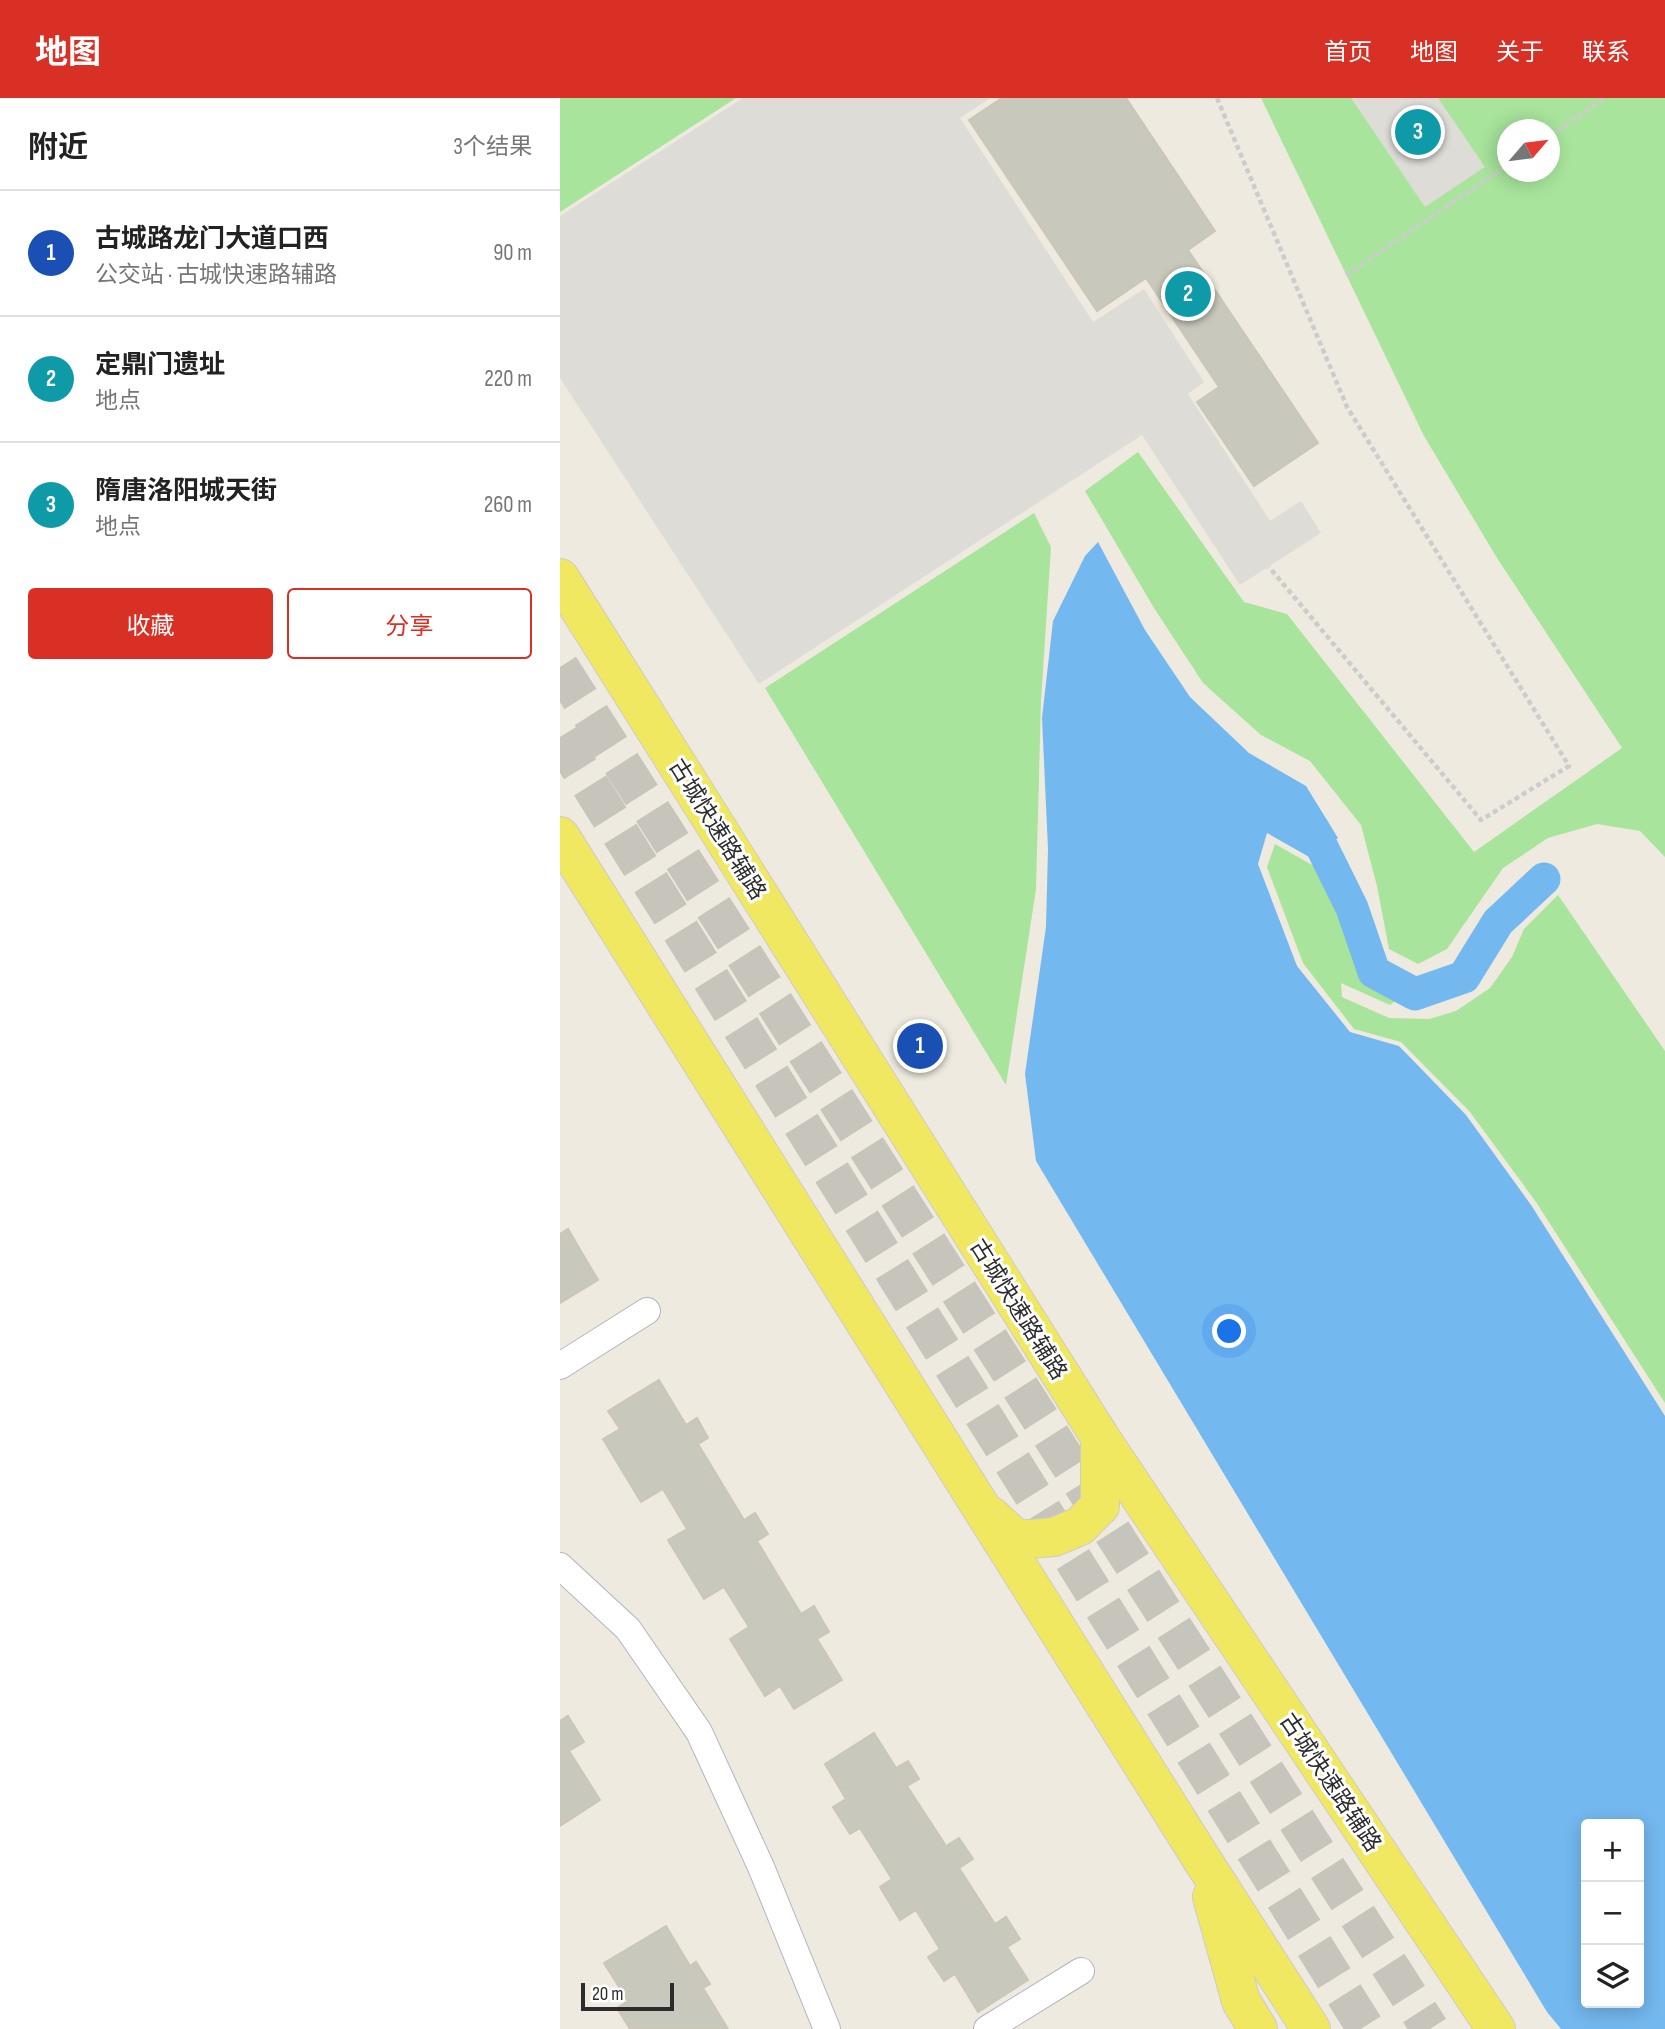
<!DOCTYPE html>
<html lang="zh">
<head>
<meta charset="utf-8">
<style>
	body { margin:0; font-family:"Sofia Sans Condensed","Noto Sans SC",sans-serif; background:#f6f6f6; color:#222 }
	.controls { position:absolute; right:21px; bottom:21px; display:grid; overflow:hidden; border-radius:7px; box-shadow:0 4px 18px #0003 }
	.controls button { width:63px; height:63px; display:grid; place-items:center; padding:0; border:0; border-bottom:2px solid #e0e0e0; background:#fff; color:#222; font:35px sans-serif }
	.compass { position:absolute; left:937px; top:21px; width:63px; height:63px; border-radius:50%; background:#fff; box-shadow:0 4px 18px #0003; rotate:62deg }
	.scale { position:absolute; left:21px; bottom:18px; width:93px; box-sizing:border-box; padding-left:7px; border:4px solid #2c2c2c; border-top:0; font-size:19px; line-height:24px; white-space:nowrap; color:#2c2c2c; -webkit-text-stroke:5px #fff; paint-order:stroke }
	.you { position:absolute; left:670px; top:1234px; width:24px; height:24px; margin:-18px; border:5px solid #fff; border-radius:50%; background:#1a73e8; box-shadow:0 0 0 10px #1a73e833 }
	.badge { display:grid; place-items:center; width:46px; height:46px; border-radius:50%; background:#d93025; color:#fff; font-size:23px; font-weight:700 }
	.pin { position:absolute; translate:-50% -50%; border:4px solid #fff; box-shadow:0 2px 7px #0006 }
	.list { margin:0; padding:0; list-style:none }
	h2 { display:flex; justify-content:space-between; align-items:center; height:91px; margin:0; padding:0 28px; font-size:30px }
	h2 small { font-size:23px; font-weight:400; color:#767676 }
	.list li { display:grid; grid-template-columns:46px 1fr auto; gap:21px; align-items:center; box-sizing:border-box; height:126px; padding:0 28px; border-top:2px solid #e0e0e0 }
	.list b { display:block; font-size:26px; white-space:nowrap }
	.list p { margin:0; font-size:23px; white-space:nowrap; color:#767676 }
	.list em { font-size:23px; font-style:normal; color:#767676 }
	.actions { display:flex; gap:14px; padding:21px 28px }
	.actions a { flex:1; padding:16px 0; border:2px solid #d93025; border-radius:7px; text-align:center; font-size:24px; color:#d93025 }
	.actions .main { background:#d93025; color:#fff }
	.icon { flex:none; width:38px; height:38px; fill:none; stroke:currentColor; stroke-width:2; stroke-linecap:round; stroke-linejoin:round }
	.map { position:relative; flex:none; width:1105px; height:1931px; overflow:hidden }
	header { display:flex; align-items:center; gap:42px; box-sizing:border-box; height:98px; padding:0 35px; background:#d93025; color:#fff }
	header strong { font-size:33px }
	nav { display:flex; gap:38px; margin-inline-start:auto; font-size:24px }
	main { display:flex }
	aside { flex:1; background:#fff }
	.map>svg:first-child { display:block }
	.green { fill:#a8e49c; fill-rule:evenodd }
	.plaza { fill:#dedcd6 }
	.water { fill:#73b8ef; fill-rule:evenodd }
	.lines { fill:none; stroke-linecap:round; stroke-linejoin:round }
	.canal { stroke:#73b8ef; stroke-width:33 }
	.building { fill:#c9c8bd; stroke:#cac6b8; stroke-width:2 }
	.trunk-tunnel { stroke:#c7c4bb; stroke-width:38; stroke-dasharray:38 19; stroke-linecap:butt }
	.minor-casing { stroke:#b2b2c0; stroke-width:28 }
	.primary-casing { stroke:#ccc; stroke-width:40 }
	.path { stroke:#ccc; stroke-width:4.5; stroke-dasharray:5 3.5; stroke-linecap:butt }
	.minor { stroke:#fff; stroke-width:26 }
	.primary { stroke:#f1e861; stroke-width:38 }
	.labels { text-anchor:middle; stroke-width:6; stroke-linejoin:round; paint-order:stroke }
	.street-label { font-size:23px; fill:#2c2c2c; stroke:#fff }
</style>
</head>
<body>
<header>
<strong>地图</strong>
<nav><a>首页</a><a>地图</a><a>关于</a><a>联系</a></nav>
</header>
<main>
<aside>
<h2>附近<small>3个结果</small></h2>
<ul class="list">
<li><span class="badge" style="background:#1a4fb4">1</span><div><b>古城路龙门大道口西</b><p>公交站 · 古城快速路辅路</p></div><em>90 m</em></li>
<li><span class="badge" style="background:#0f9aa8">2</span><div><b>定鼎门遗址</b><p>地点</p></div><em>220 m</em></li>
<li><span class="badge" style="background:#0f9aa8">3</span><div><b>隋唐洛阳城天街</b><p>地点</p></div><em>260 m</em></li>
</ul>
<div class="actions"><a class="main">收藏</a><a>分享</a></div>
</aside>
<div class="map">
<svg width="1105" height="1931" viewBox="0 0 1105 1931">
	<rect width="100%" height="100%" fill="#eeeadf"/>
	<path class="green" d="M0,0H176L0,114Z
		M701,0H1105V759L1080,733L1037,726L988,740L943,770L887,851L858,866L829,851L817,788L801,727L750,663L701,637L643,585L594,510L525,393L578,354L684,504L727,516L914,754L1062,650L937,460L864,338ZM948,32H990V74H948Z
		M474,415L491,449L481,603L476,791L446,987L205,590Z
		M715,746L754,768L782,813L803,874L843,897L830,907L781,885L782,899L829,920L869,921L896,913L930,890L952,859L964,831L998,797L1105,953V1305L976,1104L910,1014L841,944L794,931L743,865L707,769Z"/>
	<path class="plaza" d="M183,0H430L400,20L533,224L584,191L644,284L628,296L710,423L741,403L761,435L680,487L582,337L199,586L0,280V118Z
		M791,0H878L925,69L865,109Z"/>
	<path class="water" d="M538,444L585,532L630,599L689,655L746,688L778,740L751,760L707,735L698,766L737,868L790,934L839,948L906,1017L971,1107L1105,1318V1931H1001L987,1914L476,1063L465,976L486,829L488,751L482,620L493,523L525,458ZM1026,1726H1079V1905H1026Z"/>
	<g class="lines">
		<path class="canal" d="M735,716L753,731L792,810L814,874L855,896L904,879L938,824L984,781"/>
	</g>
	<path class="building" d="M442,0H566L655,133L628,152L758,345L694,388L637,304L659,289L586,180L537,213L409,22Z
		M8,1131L38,1182L0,1205V1136Z
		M99,1282L126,1327L137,1320L148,1340L138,1346L184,1422L195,1415L208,1436L197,1443L241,1516L254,1508L269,1534L257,1541L282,1582L234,1611L220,1588L205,1598L170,1541L189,1529L164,1489L144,1501L108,1442L127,1431L103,1391L81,1404L43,1341L60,1331L48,1313Z
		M8,1618L24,1644L9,1653L40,1702L0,1728V1623Z
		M314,1635L336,1670L348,1663L359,1681L347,1688L386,1748L399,1740L413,1761L399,1770L435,1826L446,1819L460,1841L447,1849L468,1882L418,1914L395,1876L384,1883L368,1859L380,1851L356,1812L340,1822L320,1789L332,1781L300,1730L290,1736L273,1709L286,1701L265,1666Z
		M106,1828L130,1868L136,1864L150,1886L143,1890L168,1931H70L57,1910L68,1903L44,1865Z"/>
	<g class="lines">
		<path class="trunk-tunnel" d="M0,569L870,1931
			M0,639L806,1931"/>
		<defs>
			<path id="minor" d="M0,1268L87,1213
				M0,1468L68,1531L139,1634L201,1769L267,1931
				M427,1931L521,1873"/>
			<path id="primary" d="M0,480L540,1339L936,1931
				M0,738L641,1760L751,1931
				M431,1418L457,1442L494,1439L520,1428L540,1408V1339
				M652,1799L681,1903L698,1931"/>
		</defs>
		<use href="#minor" class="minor-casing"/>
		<use href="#primary" class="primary-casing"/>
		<path class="path" d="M657,0L787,309L1009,668L921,722L709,469
			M990,38L1045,0
			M786,177L948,67"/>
		<use href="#minor" class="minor"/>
		<use href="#primary" class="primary"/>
	</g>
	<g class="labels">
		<g class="street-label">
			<text transform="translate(158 731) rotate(58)" y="8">古城快速路辅路</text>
			<text transform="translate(459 1211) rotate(58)" y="8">古城快速路辅路</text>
			<text transform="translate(771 1684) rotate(56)" y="8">古城快速路辅路</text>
		</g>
	</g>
</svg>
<div class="controls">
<button>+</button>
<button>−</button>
<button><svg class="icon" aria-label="layers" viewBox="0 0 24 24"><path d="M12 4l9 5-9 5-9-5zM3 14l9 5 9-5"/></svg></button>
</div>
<svg class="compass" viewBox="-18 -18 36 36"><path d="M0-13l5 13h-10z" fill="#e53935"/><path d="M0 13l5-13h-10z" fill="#767676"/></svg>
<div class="scale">20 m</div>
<div class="you"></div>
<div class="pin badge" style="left:360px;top:948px;background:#1a4fb4">1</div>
<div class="pin badge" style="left:628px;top:196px;background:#0f9aa8">2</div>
<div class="pin badge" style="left:858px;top:34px;background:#0f9aa8">3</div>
</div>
</main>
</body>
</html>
